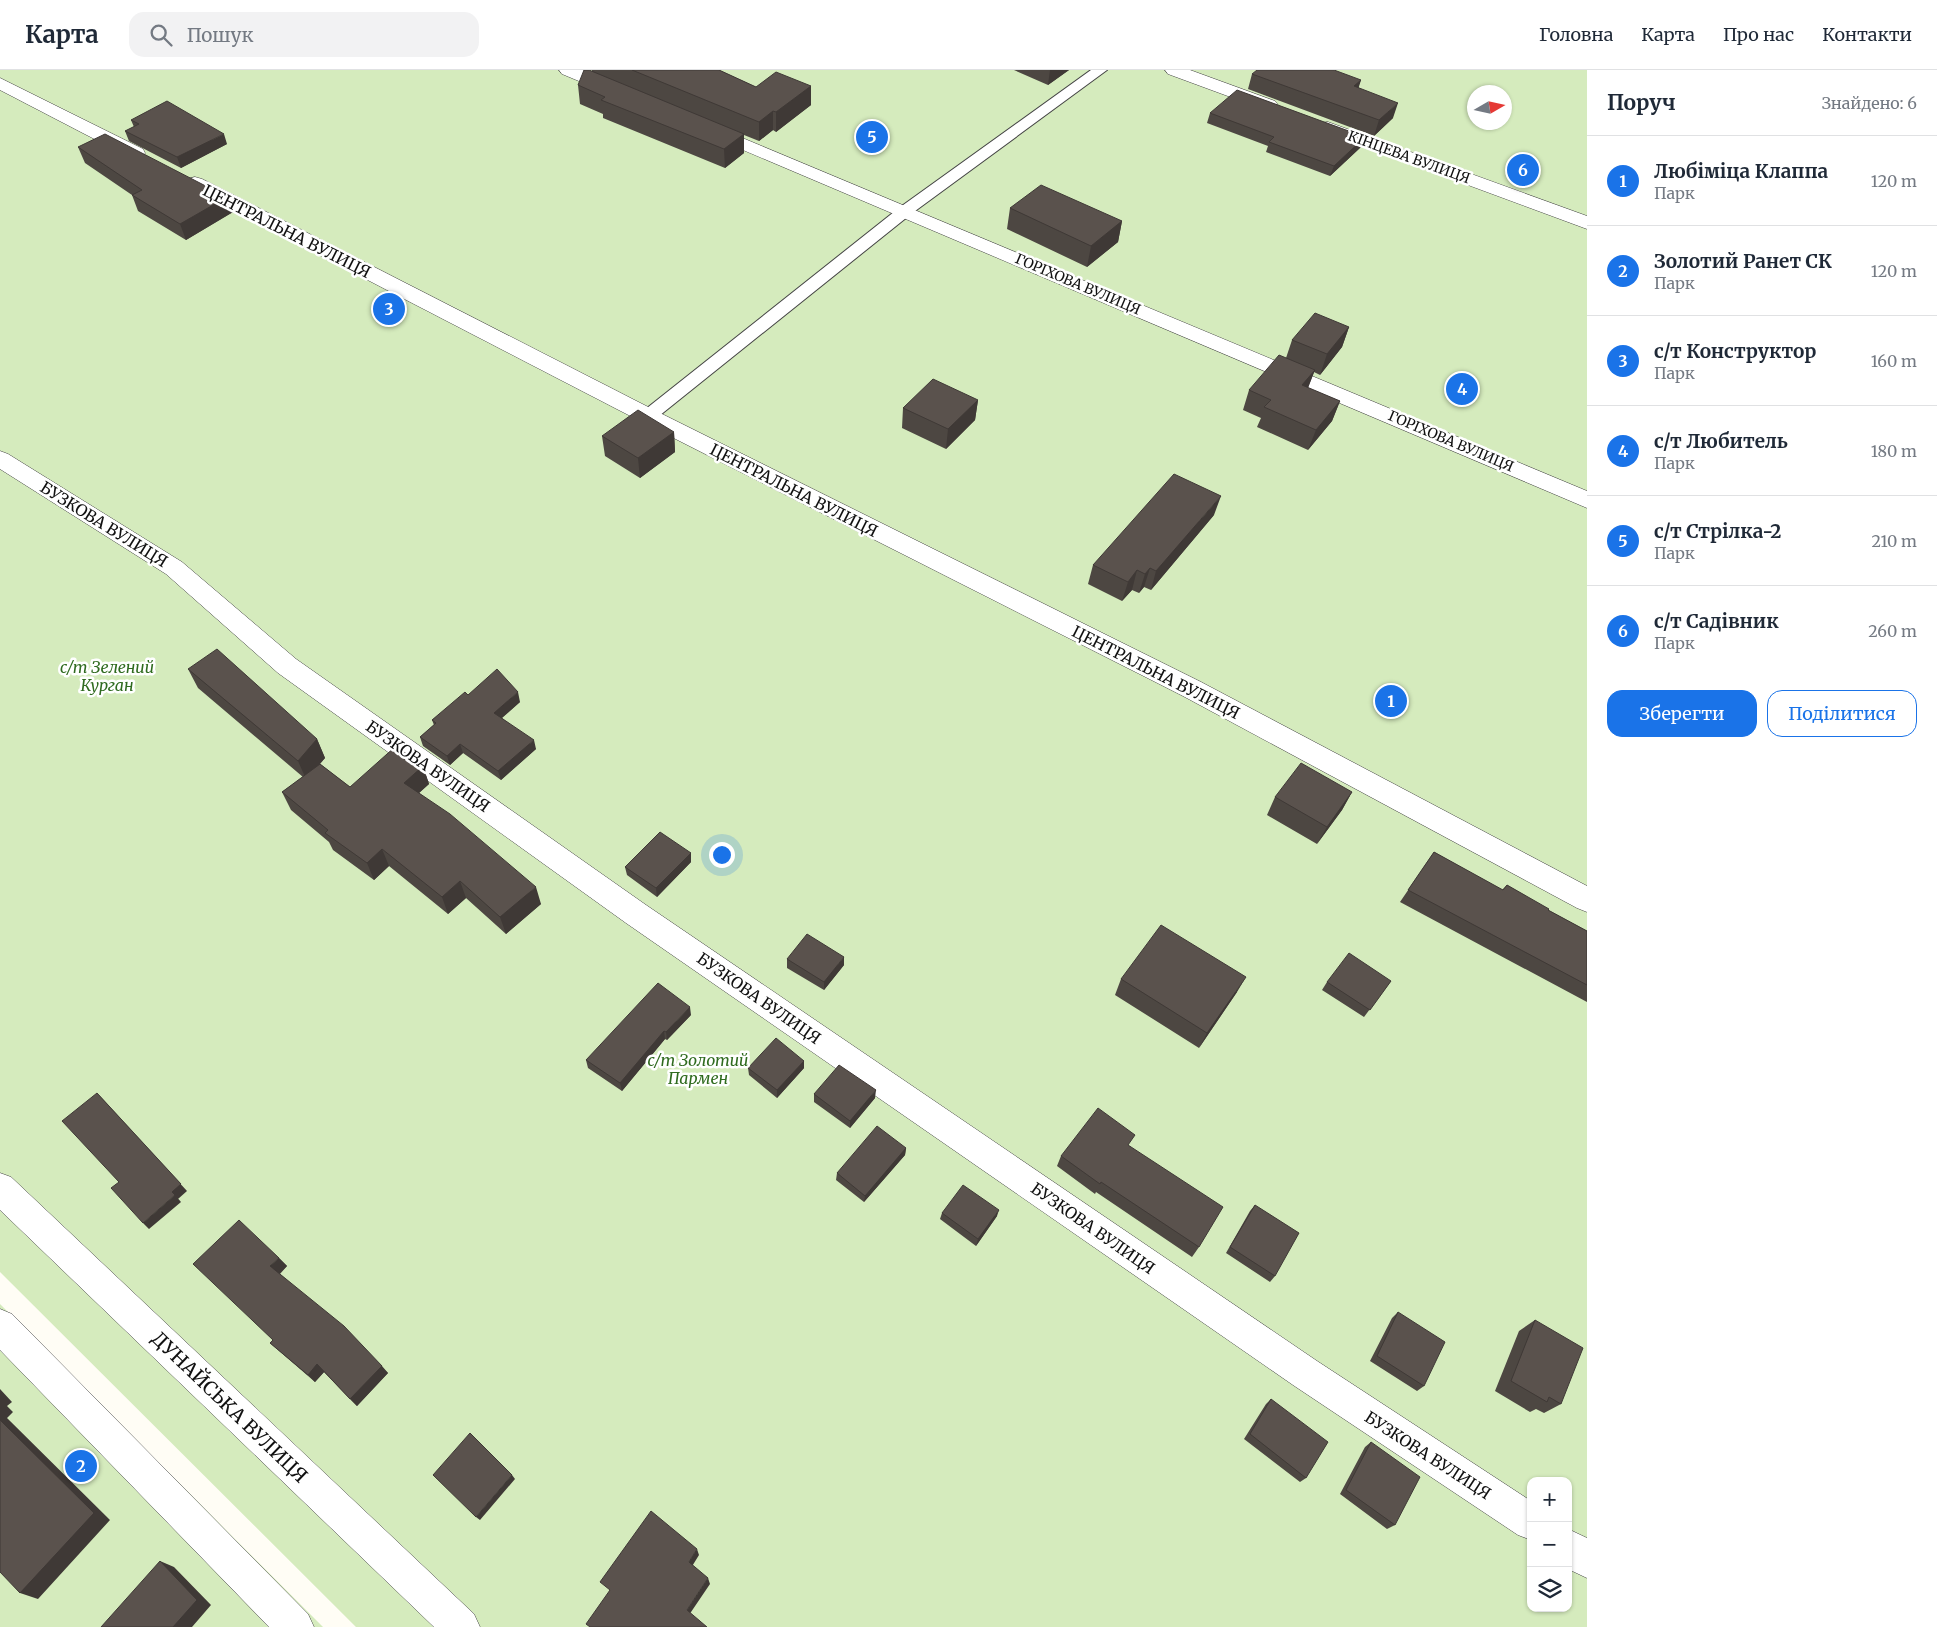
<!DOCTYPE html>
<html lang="uk">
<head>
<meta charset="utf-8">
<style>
	body { margin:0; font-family:Merriweather,serif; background:#f2f2f3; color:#1f2937 }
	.controls { position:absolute; right:15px; bottom:15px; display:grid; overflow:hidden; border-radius:10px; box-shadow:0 1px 4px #0004 }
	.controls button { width:45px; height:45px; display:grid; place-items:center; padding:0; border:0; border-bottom:1px solid #e0e1e3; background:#fff; color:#1f2937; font:25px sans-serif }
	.compass { position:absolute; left:1467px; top:15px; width:45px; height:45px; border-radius:50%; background:#fff; box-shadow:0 1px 4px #0004; rotate:81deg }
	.you { position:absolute; left:721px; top:784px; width:18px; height:18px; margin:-12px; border:4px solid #fff; border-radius:50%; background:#1a73e8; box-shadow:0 0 0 8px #1a73e833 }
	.badge { display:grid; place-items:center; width:32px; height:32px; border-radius:50%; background:#1a73e8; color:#fff; font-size:16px; font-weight:700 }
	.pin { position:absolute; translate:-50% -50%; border:2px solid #fff; box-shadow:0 1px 5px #0006 }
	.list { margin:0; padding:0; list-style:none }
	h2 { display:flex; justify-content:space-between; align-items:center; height:65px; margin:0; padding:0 20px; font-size:21px }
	h2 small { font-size:16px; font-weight:400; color:#747a83 }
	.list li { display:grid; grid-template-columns:32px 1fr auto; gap:15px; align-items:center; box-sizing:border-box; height:90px; padding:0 20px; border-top:1px solid #e0e1e3 }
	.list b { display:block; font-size:19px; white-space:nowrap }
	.list p { margin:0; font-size:16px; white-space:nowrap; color:#747a83 }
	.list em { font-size:16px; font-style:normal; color:#747a83 }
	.actions { display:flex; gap:10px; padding:15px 20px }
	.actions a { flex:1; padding:11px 0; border:1px solid #1a73e8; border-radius:15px; text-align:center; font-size:18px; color:#1a73e8 }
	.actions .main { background:#1a73e8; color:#fff }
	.icon { flex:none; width:28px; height:28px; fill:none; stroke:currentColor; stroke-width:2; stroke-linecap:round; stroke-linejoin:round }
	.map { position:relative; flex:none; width:1587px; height:1557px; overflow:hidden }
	header { display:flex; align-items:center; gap:30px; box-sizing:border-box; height:70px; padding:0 25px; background:#fff; border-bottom:1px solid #e0e1e3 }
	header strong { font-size:24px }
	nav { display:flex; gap:28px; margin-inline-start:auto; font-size:18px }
	.search { width:350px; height:45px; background:#f2f2f3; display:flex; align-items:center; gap:12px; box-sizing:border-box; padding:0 18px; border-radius:15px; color:#747a83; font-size:19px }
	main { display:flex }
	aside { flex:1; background:#fff }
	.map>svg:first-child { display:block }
	.green { fill:#d5ebbd; fill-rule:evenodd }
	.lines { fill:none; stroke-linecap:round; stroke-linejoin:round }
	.service-casing { stroke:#444; stroke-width:2 }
	.minor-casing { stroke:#444; stroke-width:1 }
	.service { fill:#fff; fill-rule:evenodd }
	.minor { fill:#fff; fill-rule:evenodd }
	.wall { fill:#4d4742 }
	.shaded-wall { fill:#3f3936 }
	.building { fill:#5a524d; stroke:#3f3936 }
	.labels { text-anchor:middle; stroke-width:5; stroke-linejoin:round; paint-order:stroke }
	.far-street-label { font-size:14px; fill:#111; stroke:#fff }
	.street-label { font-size:16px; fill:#111; stroke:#fff }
	.park-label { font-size:16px; font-style:italic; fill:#2f6b1f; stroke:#fff }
	.near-street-label { font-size:19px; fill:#111; stroke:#fff }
</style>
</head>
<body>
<header>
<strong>Карта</strong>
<div class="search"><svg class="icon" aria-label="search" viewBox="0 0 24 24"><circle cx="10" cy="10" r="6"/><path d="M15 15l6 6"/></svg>Пошук</div>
<nav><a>Головна</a><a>Карта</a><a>Про нас</a><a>Контакти</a></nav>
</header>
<main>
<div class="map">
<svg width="1587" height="1557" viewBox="0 0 1587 1557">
	<rect width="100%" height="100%" fill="#fffdf5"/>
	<path class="green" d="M0,0H1587V1557H356L0,1202ZM1474,22H1504V52H1474ZM1531,1411H1568V1538H1531Z
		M0,1234L323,1557H0Z"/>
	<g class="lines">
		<defs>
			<path id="service" d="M1091,0H1107L911,144L654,350L648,352L642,350L639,346L642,342L899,138Z"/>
			<path id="minor" d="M559,0H583L622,16L625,20L622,24L616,25L610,24L562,4Z
				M1165,0H1190L1275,31L1278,35L1275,39L1269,40L1263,39L1168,4Z
				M0,8L143,79L145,83L143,87L136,89L129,87L0,20Z
				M1328,52L1587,146V159L1322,61L1319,57L1322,53Z
				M709,54L1587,421V438L703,63L700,59L703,55Z
				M195,107L202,109L656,341L1201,612L1587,816V842L1577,838L1183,626L640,351L188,117L186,113L188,109Z
				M0,381L8,384L182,492L296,589L646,835L1317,1291L1531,1431V1470L1518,1465L1293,1315L626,853L278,603L166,504L0,399Z
				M0,1103L11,1107L474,1544L480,1557H434L0,1140Z
				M0,1239L12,1244L308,1544L314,1557H269L0,1280Z
				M1568,1459L1587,1468V1508L1568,1499Z"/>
		</defs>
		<use href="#service" class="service-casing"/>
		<use href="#minor" class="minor-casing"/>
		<use href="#service" class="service"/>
		<use href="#minor" class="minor"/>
	</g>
	<path class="wall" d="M592,0H719L756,17L811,16V35L776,62L773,60L759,71L744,65V83L725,98L603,48V44L580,34L578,15L592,1Z
		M1014,0H1069L1048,15Z
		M1252,4L1361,10L1358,17L1393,48L1374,66L1248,19Z
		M1210,43L1365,67L1361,77L1330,106L1266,82L1268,76L1207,53Z
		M131,50L227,74L181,98L129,71L125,61L134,57Z
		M78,77L227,127L233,142L186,170L138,141L132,125L85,93Z
		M1010,138L1122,151L1118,172L1087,197L1007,159Z
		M1349,257L1342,277L1320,305L1314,302L1308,318L1340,331L1332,351L1308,380L1257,357L1261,348L1243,340L1249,320L1286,288L1292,270Z
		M978,330L975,350L946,379L902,358L903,338Z
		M674,362L675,382L640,408L605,386L602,366Z
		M1214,445L1151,520L1144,517L1139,523L1132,520L1122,531L1088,514L1093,495Z
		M188,599L317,669L325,688L320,694L350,717L423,696L429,714L419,723L541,834L506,864L466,828L448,844L389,796L374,810L333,780L329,772L291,740L282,722L303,707L198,618Z
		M468,625L520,632L502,648L536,679L501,710L463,683L450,695L423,676L420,667L434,655L432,650Z
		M1352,722L1342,740L1317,774L1267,745L1275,727Z
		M1434,782L1502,820L1507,815L1548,840L1587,861V932L1400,832Z
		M691,783V792L657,827L627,805L625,797Z
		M787,889L844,895L824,920L787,898Z
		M1121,909L1237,922L1199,978L1115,925Z
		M1391,911L1364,947L1322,920L1327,912Z
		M691,945L667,970L665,969L622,1021L588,998L586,990Z
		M804,991V998L777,1028L749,1005L748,998Z
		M814,1024L875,1028L850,1058L814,1032Z
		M1130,1076L1199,1177L1192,1187L1096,1122L1095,1124L1057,1096L1061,1086Z
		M906,1078L905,1085L864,1132L836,1110L837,1103Z
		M1255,1135L1275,1206L1270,1212L1226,1183L1250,1141Z
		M942,1143L997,1146L976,1176L940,1149Z
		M279,1188L287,1196L280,1204L388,1303L357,1336L324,1302L315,1312L270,1273L273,1270Z
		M1398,1242L1424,1316L1417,1321L1370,1291L1392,1248Z
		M1535,1250L1561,1334L1544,1343L1536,1339L1530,1342L1495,1321L1519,1261Z
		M1271,1329L1306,1408L1300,1412L1244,1369L1266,1334Z
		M1371,1372L1395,1455L1387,1459L1340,1424L1365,1377Z"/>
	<path class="shaded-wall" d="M1050,0H1069L1048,15Z
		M1361,10L1356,26L1354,16Z
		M811,16V35L776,62V42Z
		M1398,33L1393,48L1374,66L1379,50Z
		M773,41V60L759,71V52Z
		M224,64L227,74L181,98L177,87Z
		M744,64V83L725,98L724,79Z
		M1365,67L1361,77L1330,106L1334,96Z
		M227,127L233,142L186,170L180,154Z
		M1122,151L1118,172L1087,197L1091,176Z
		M1349,257L1342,277L1320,305L1327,284Z
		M1315,300L1307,320L1302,315Z
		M978,330L975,350L946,379L948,359Z
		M1340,331L1332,351L1308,380L1316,360Z
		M674,362L675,382L640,408L638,388Z
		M1221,426L1214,445L1151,520L1156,501Z
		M1150,498L1144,517L1139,523L1145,504Z
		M1137,500L1132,520L1122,531L1128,512Z
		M518,622L520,632L497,652L494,643Z
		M317,669L325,688L306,709L298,691Z
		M534,670L536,679L501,710L498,701Z
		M460,674L463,683L450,695L447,686Z
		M423,696L429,714L410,731L404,713Z
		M1352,722L1342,740L1317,774L1327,757Z
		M382,779L389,796L374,810L367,793Z
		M691,783V792L657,827L656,818Z
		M460,811L466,828L448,844L442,827Z
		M536,817L541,834L506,864L500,847Z
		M844,887V895L824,920V912Z
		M1246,907L1237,922L1199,978L1207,963Z
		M690,937L691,945L667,970L666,962Z
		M664,961L665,969L622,1021L620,1013Z
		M804,991V998L777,1028V1020Z
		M876,1020L875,1028L850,1058V1051Z
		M97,1023L187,1121L178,1129L172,1122Z
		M906,1078L905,1085L864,1132L865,1126Z
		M175,1125L181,1132L149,1159L143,1153Z
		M999,1140L997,1146L976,1176L978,1169Z
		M279,1188L287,1196L278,1205L270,1196Z
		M317,1294L325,1301L315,1312L308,1305Z
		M382,1296L388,1303L357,1336L350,1329Z
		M0,1319L12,1332L7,1336L13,1342L7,1348L110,1450L38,1529L20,1523L0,1350Z
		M512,1405L515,1409L480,1450L476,1447Z
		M697,1479L699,1485L691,1498L689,1492Z
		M160,1491L174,1497L211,1535L192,1557H173Z
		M708,1508L710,1514L689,1545L687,1540Z"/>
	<path class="building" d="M584,0H589L744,64L724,79L601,30L605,27L578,15Z
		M632,0H719L756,17L776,2L811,16L776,42L773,41L759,52Z
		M1257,0H1334L1361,10L1354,16L1398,33L1379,50L1252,4Z
		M1237,20L1365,67L1334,96L1269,72L1274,67L1210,43Z
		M167,31L224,64L177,87L125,61L139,54L131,50Z
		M105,64L227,127L180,154L132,125L142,120L78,77Z
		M1041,115L1122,151L1091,176L1010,138Z
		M1315,243L1349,257L1327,284L1292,270Z
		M1279,285L1315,300L1302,315L1340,331L1316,360L1264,337L1271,330L1249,320Z
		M933,309L978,330L948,359L903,338Z
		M638,340L674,362L638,388L602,366Z
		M1174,404L1221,426L1156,501L1150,498L1145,504L1137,500L1128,512L1093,495Z
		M217,579L317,669L298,691L188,599Z
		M497,599L518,622L494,643L534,670L498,701L460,674L447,686L420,667L436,653L432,650L465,622L468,625Z
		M396,676L423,696L404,713L450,744L536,817L500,847L460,811L442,827L382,779L367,793L325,763L328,760L282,722L320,694L350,717Z
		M1301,693L1352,722L1327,757L1275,727Z
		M660,762L691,783L656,818L625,797Z
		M1434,782L1503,820L1507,815L1549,839L1548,840L1587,861V915L1408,820Z
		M1161,855L1246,907L1207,963L1121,909Z
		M807,864L844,887L824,912L787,889Z
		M1349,883L1391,911L1370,940L1327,912Z
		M658,913L690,937L666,962L664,961L620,1013L586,990Z
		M776,968L804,991L777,1020L748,998Z
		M839,995L876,1020L850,1051L814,1024Z
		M97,1023L181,1114L172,1122L175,1125L143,1153L111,1118L119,1112L62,1051Z
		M1098,1038L1135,1065L1128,1075L1223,1137L1199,1177L1101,1112L1100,1114L1061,1086Z
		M877,1056L906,1078L865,1126L837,1103Z
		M963,1115L999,1140L978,1169L942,1143Z
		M1255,1135L1299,1163L1275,1206L1230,1177Z
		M239,1150L279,1188L270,1196L344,1256L382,1296L350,1329L317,1294L308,1305L270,1273L273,1270L193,1194Z
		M1398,1242L1445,1272L1424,1316L1377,1286Z
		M1535,1250L1583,1278L1561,1334L1549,1327L1547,1332L1511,1311Z
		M1271,1329L1328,1372L1306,1408L1250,1364Z
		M0,1350L94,1443L20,1523L0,1502Z
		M470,1363L512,1405L476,1447L433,1405Z
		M1371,1372L1420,1407L1395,1455L1346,1420Z
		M651,1441L697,1479L689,1492L708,1508L687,1540L707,1557H590L586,1554L610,1520L600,1512Z
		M160,1491L197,1530L173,1557H101Z"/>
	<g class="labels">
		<g class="far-street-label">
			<text transform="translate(1409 87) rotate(20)" y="5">КІНЦЕВА ВУЛИЦЯ</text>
			<text transform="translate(1078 214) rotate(23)" y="5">ГОРІХОВА ВУЛИЦЯ</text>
			<text transform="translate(1451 371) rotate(23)" y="5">ГОРІХОВА ВУЛИЦЯ</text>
		</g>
		<g class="street-label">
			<text transform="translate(287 161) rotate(27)" y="6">ЦЕНТРАЛЬНА ВУЛИЦЯ</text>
			<text transform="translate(794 420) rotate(27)" y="6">ЦЕНТРАЛЬНА ВУЛИЦЯ</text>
			<text transform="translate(104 454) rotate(32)" y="6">БУЗКОВА ВУЛИЦЯ</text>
			<text transform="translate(1156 602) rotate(27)" y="6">ЦЕНТРАЛЬНА ВУЛИЦЯ</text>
			<text transform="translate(428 696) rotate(35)" y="6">БУЗКОВА ВУЛИЦЯ</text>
			<text transform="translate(759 928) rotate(35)" y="6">БУЗКОВА ВУЛИЦЯ</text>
			<text transform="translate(1093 1158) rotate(35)" y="6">БУЗКОВА ВУЛИЦЯ</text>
			<text transform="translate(1428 1385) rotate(33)" y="6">БУЗКОВА ВУЛИЦЯ</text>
		</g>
		<g class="park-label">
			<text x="107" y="603">с/т Зелений<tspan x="107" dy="18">Курган</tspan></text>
			<text x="698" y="996">с/т Золотий<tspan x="698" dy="18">Пармен</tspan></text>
		</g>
		<g class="near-street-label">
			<text transform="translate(230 1337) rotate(44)" y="7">ДУНАЙСЬКА ВУЛИЦЯ</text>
		</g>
	</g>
</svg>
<div class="controls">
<button>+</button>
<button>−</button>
<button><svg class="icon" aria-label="layers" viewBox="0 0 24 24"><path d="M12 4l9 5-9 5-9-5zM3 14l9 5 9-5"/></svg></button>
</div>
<svg class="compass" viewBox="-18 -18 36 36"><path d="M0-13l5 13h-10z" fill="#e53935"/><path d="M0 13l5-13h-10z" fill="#747a83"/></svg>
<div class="you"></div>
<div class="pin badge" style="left:1391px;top:631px">1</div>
<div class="pin badge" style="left:81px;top:1396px">2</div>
<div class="pin badge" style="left:389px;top:239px">3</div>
<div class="pin badge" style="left:1462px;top:319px">4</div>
<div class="pin badge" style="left:872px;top:67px">5</div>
<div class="pin badge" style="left:1523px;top:100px">6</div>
</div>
<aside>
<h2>Поруч<small>Знайдено: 6</small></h2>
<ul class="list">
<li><span class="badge">1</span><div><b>Любіміца Клаппа</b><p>Парк</p></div><em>120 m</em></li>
<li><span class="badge">2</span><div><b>Золотий Ранет СК</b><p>Парк</p></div><em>120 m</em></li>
<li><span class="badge">3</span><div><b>с/т Конструктор</b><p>Парк</p></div><em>160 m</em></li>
<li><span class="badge">4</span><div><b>с/т Любитель</b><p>Парк</p></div><em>180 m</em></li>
<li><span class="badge">5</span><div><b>с/т Стрілка-2</b><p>Парк</p></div><em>210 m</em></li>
<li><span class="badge">6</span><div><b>с/т Садівник</b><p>Парк</p></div><em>260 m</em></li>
</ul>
<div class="actions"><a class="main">Зберегти</a><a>Поділитися</a></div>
</aside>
</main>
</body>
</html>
